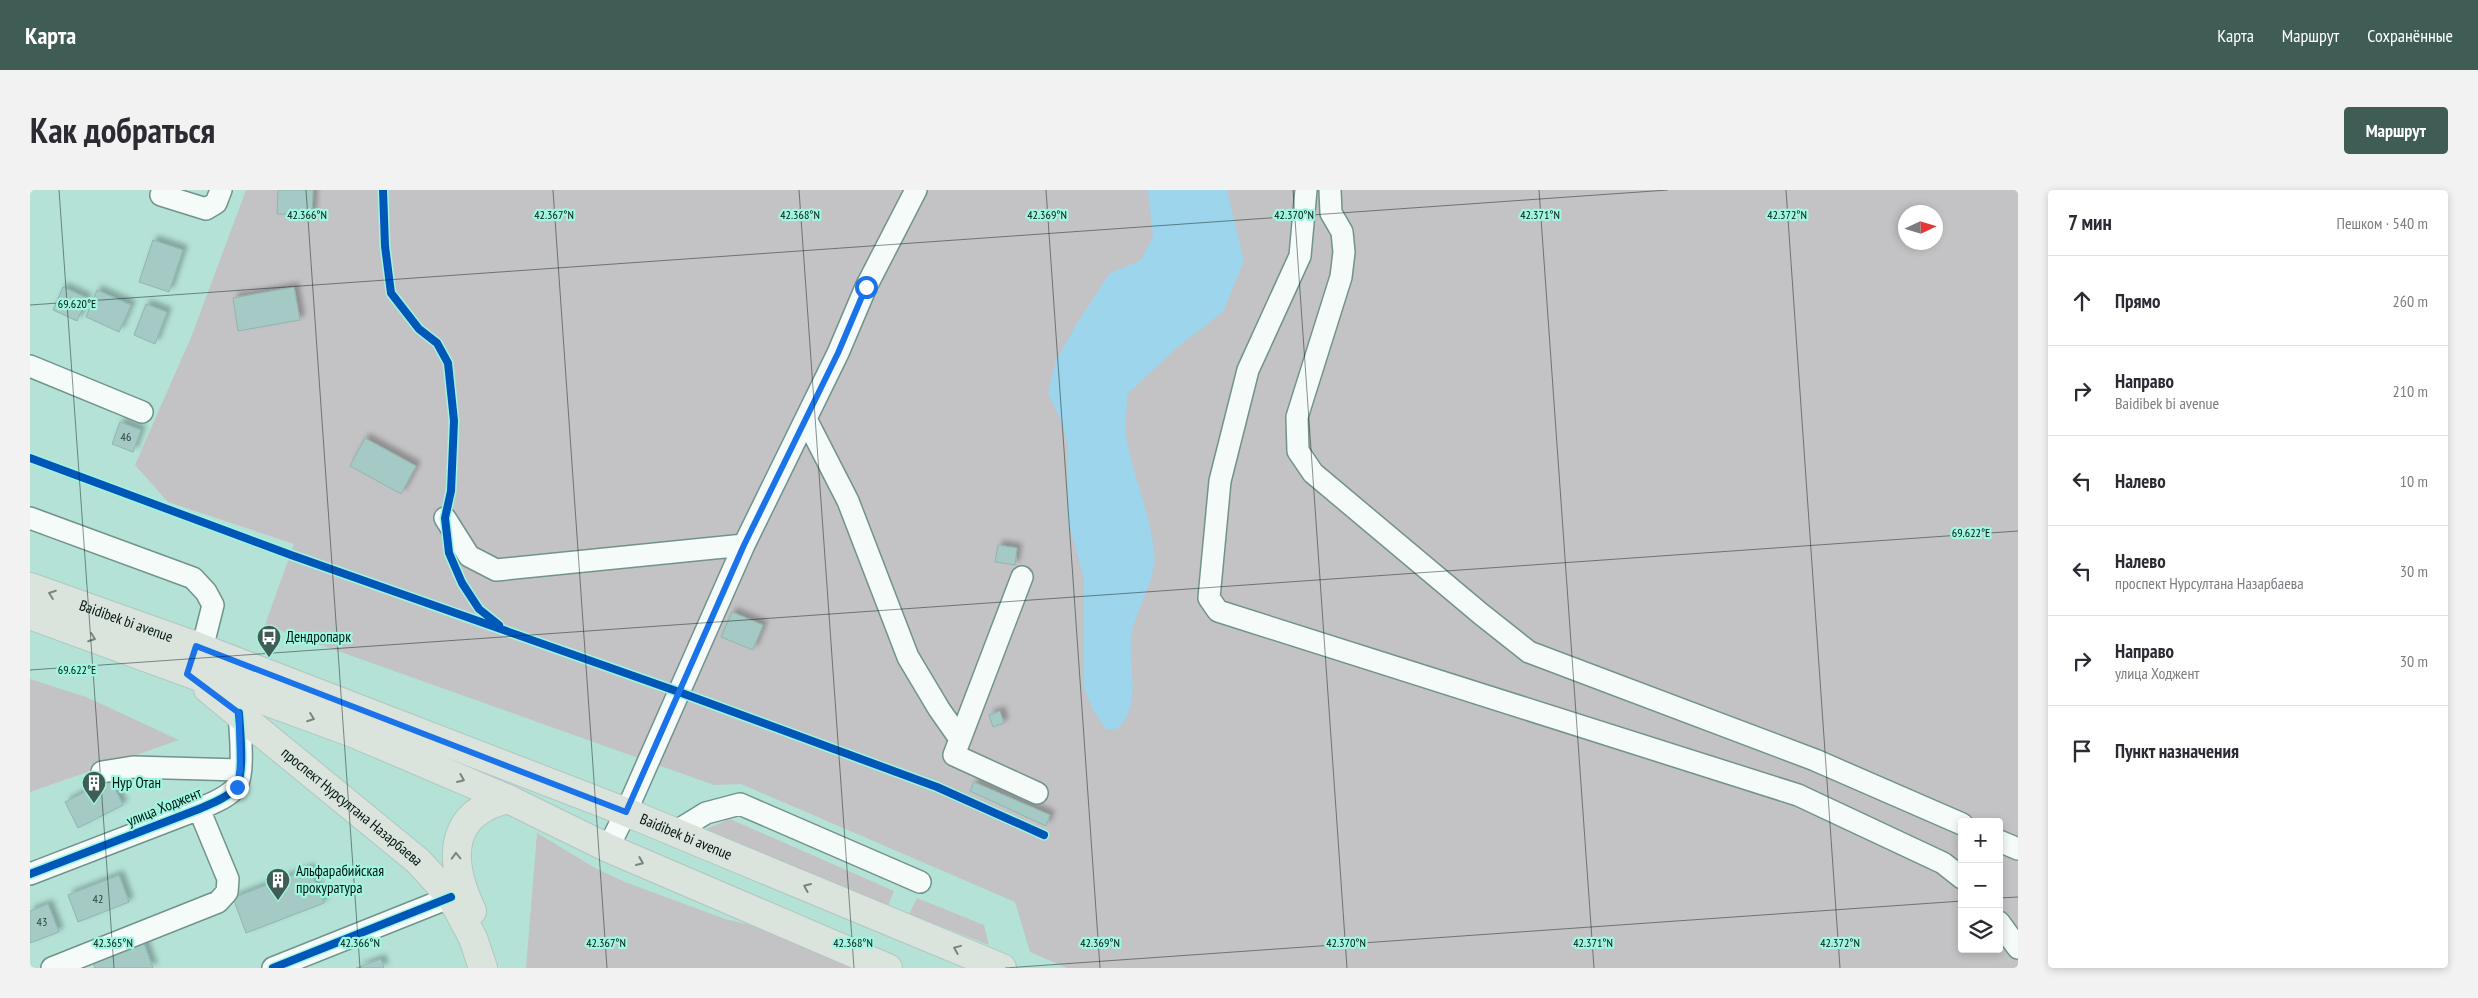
<!DOCTYPE html>
<html lang="ru">
<head>
<meta charset="utf-8">
<style>
	body { margin:0; font-family:"PT Sans Narrow",sans-serif; background:#f2f2f3; color:#2b2b33 }
	.controls { position:absolute; right:15px; bottom:15px; display:grid; overflow:hidden; border-radius:5px; box-shadow:0 2px 8px #0003 }
	.controls button { width:45px; height:45px; display:grid; place-items:center; padding:0; border:0; border-bottom:1px solid #e1e1e2; background:#fff; color:#2b2b33; font:25px sans-serif }
	.compass { position:absolute; left:1868px; top:15px; width:45px; height:45px; border-radius:50%; background:#fff; box-shadow:0 2px 8px #0003; rotate:86deg }
	.stop { position:absolute; width:15px; height:15px; margin:-11px; border:4px solid #1a73e8; border-radius:50%; background:#fff }
	.stop.end { background:#1a73e8; border-color:#fff; box-shadow:0 1px 5px #0008 }
	.list { margin:0; padding:0; list-style:none }
	h2 { display:flex; justify-content:space-between; align-items:center; height:65px; margin:0; padding:0 20px; font-size:21px }
	h2 small { font-size:16px; font-weight:400; color:#7c7c81 }
	.list li { display:grid; grid-template-columns:32px 1fr auto; gap:15px; align-items:center; box-sizing:border-box; height:90px; padding:0 20px; border-top:1px solid #e1e1e2 }
	.list b { display:block; font-size:19px; white-space:nowrap }
	.list p { margin:0; font-size:16px; white-space:nowrap; color:#7c7c81 }
	.list em { font-size:16px; font-style:normal; color:#7c7c81 }
	.icon { flex:none; width:28px; height:28px; fill:none; stroke:currentColor; stroke-width:2; stroke-linecap:round; stroke-linejoin:round }
	.map { position:relative; flex:none; width:1988px; height:778px; overflow:hidden; border-radius:5px }
	header { display:flex; align-items:center; gap:30px; box-sizing:border-box; height:70px; padding:0 25px; background:#3f5d55; color:#fff }
	header strong { font-size:24px }
	nav { display:flex; gap:28px; margin-inline-start:auto; font-size:18px }
	.intro { display:flex; align-items:center; justify-content:space-between; box-sizing:border-box; height:120px; padding:0 30px }
	h1 { margin:0; font-size:35px }
	.button { padding:12px 22px; border-radius:5px; background:#3f5d55; color:#fff; font-size:18px; font-weight:700 }
	main { display:flex; gap:30px; padding:0 30px }
	aside { flex:1; background:#fff; border-radius:5px; box-shadow:0 2px 8px #0003 }
	.map>svg:first-child { display:block }
	.green { fill:#c3c2c4; fill-rule:evenodd }
	.water { fill:#9dd5ed }
	.building { fill:#a5cac6; stroke:#8fb5b1; filter:url(#shadow) }
	.lines { fill:none; stroke-linecap:round; stroke-linejoin:round }
	.minor-casing { stroke:#71938b; stroke-width:24 }
	.major-casing { stroke:#b1c6c1; stroke-width:30 }
	.minor { stroke:#f4fbf9; stroke-width:21 }
	.major { stroke:#dbe3dd; stroke-width:28 }
	.cycleway-casing { stroke:#a0f6e1; stroke-width:11 }
	.cycleway { stroke:#0057b8; stroke-width:8 }
	.oneway { stroke:#788680 }
	.route { stroke:#1a73e8; stroke-width:6 }
	.ticks { fill:none; stroke:#00150f; stroke-width:1; stroke-opacity:0.45 }
	.labels { text-anchor:middle; stroke-width:4.5; stroke-linejoin:round; paint-order:stroke }
	.number-label { font-size:12px; fill:#29423d }
	.street-label { font-size:15px; fill:#00150f; stroke:#a0f6e1 }
	.poi-label { font-size:15px; fill:#00150f; stroke:#a0f6e1; text-anchor:start }
	.ticks-label { font-size:12px; text-anchor:middle; fill:#00150f; stroke:#a0f6e1; stroke-width:4.5; stroke-linejoin:round; paint-order:stroke }
</style>
</head>
<body>
<header>
<strong>Карта</strong>
<nav><a>Карта</a><a>Маршрут</a><a>Сохранённые</a></nav>
</header>
<div class="intro"><h1>Как добраться</h1><a class="button">Маршрут</a></div>
<main>
<div class="map">
<svg width="1988" height="778" viewBox="0 0 1988 778">
	<defs>
		<filter id="shadow"><feDropShadow dx="4.5" dy="-4.5" stdDeviation="2.5" flood-color="#0004"/></filter>
	</defs>
	<rect width="100%" height="100%" fill="#b4e2d7"/>
	<path class="green" d="M216,0H1988V778H1037L1000,762L985,712L711,594L684,595L235,435L264,354L138,312L105,275L162,145ZM1876,22H1906V52H1876ZM1932,632H1969V759H1932Z
		M0,489L56,507L149,550L0,602Z
		M700,629L864,701L858,716L676,639Z
		M507,643L565,678L595,692L695,729L720,735L832,778H496Z
		M887,708L954,735L959,755L879,724Z"/>
	<path class="water" d="M1118,0H1197L1214,71L1193,122L1149,156L1097,204C1097,220 1094,241 1098,257C1106,292 1120,325 1124,361C1128,389 1104,420 1101,449C1099,478 1112,517 1087,539H1076L1064,522L1054,498V389L1038,331V255L1032,233L1018,203L1026,170L1046,135L1079,84L1111,70L1123,46Z"/>
	<path class="building" d="M248,0H283L282,25L247,24Z
		M123,50L153,60L139,102L109,92Z
		M33,97L57,108L47,131L23,120Z
		M264,97L270,130L208,141L203,108Z
		M67,100L101,115L89,142L56,127Z
		M116,114L137,122L125,154L104,145Z
		M90,232L111,240L103,262L82,254Z
		M335,248L386,276L371,304L320,276Z
		M968,355L987,358L985,375L965,372Z
		M702,422L733,435L723,460L691,447Z
		M970,521L974,533L963,537L959,525Z
		M80,589L93,615L48,638L35,612Z
		M944,592L1020,625L1016,636L940,601Z
		M280,678L294,713L216,743L203,708Z
		M89,685L99,712L48,732L38,705Z
		M18,714L29,742L0,753V721Z
		M113,751L123,778H65L62,770Z
		M351,769L354,778H326Z"/>
	<g class="lines">
		<defs>
			<path id="minor" d="M1276,0L1270,66L1218,180L1190,291L1179,408L1188,421L1768,605L1913,673L1932,688
				M1300,0L1301,23L1312,42L1314,62L1311,87L1267,227L1268,261L1283,283L1451,424L1499,462L1785,570L1932,634
				M131,5L176,19L186,13L191,0
				M0,176L112,222
				M776,229L818,311L878,467L909,519L930,549
				M0,328L163,388L176,402L183,415L172,459
				M415,328L439,366L466,380L714,355
				M992,387L924,565L1007,603
				M72,582L103,577L210,580
				M645,642L676,623L710,614L890,692
				M1969,651L1988,659
				M578,658L596,622L714,355L808,163L836,97L886,0
				M0,684L169,619C180,614 198,608 206,597C215,585 210,540 209,523
				M1969,732L1988,758
				M22,778L188,712L197,702L198,689L169,619
				M243,778L421,707"/>
			<g id="major">
				<path id="s1" d="M0,397L166,456L596,622L972,778"/>
				<path d="M0,425L323,543L478,609L578,658L858,778"/>
				<path id="s2" d="M178,499L388,671L421,707L443,748L453,778"/>
				<path d="M442,721C419,673 416,623 478,609"/>
			</g>
		</defs>
		<use href="#minor" class="minor-casing"/>
		<use href="#major" class="major-casing"/>
		<use href="#minor" class="minor"/>
		<use href="#major" class="major"/>
		<defs>
			<path id="cycleway" d="M353,0L355,56L361,103L389,139L407,153L418,173L424,231L421,301L415,328L419,363L432,393L449,419L469,435
				M0,268L261,365L649,502L907,597L1014,645
				M0,684L169,619C180,614 198,608 206,597C215,585 210,540 209,523
				M243,778L421,707"/>
		</defs>
		<use href="#cycleway" class="cycleway-casing"/>
		<use href="#cycleway" class="cycleway"/>
	</g>
	<defs><path id="oneway-chevron" d="M-2-3.5L2.5 0L-2 3.5" fill="none" stroke-width="1.6" stroke-linecap="round" stroke-linejoin="round" transform="scale(1.25)"/></defs>
	<g class="oneway">
		<use href="#oneway-chevron" transform="translate(22 404) rotate(-160)"/>
		<use href="#oneway-chevron" transform="translate(62 448) rotate(20)"/>
		<use href="#oneway-chevron" transform="translate(281 528) rotate(20)"/>
		<use href="#oneway-chevron" transform="translate(431 589) rotate(23)"/>
		<use href="#oneway-chevron" transform="translate(426 666) rotate(-92)"/>
		<use href="#oneway-chevron" transform="translate(610 672) rotate(23)"/>
		<use href="#oneway-chevron" transform="translate(777 697) rotate(-157)"/>
		<use href="#oneway-chevron" transform="translate(927 759) rotate(-158)"/>
	</g>
	<g class="lines">
		<path class="route" d="M207,597L210,580L209,523L157,484L166,456L596,622L714,355L808,163L836,97"/>
	</g>
	<path class="ticks" d="M29,0L84,778M276,0L330,778M523,0L577,778M769,0L824,778M1016,0L1070,778M1263,0L1317,778M1509,0L1564,778M1756,0L1810,778M0,115L1638,0M0,480L1988,341M1969,708L1988,707M975,778L1932,711"/>
	<defs>
		<symbol id="bus-pin" viewBox="-11 -11 22 30"><path d="M0 17L-7.5 6A9.5 9.5 0 1 1 7.5 6Z" fill="#3f5d55" stroke="#a0f6e1"/><path d="M-5-6H5V4H4V6H2V4H-2V6H-4V4H-5ZM-3.5-4V0h7V-4ZM-3.5 1.2v1.5H-2V1.2ZM2 1.2v1.5H3.5V1.2Z" fill="#fff"/></symbol>
		<symbol id="building-pin" viewBox="-11 -11 22 30"><path d="M0 17L-7.5 6A9.5 9.5 0 1 1 7.5 6Z" fill="#3f5d55" stroke="#a0f6e1"/><path d="M-4-6H4V6H1V3H-1V6H-4ZM-2.5-4.3h1.7v1.8h-1.7ZM.8-4.3h1.7v1.8H.8ZM-2.5-1h1.7V.8h-1.7ZM.8-1h1.7V.8H.8Z" fill="#fff"/></symbol>
	</defs>
	<g fill-rule="evenodd">
		<use href="#bus-pin" x="225" y="433" width="28" height="38"/>
		<use href="#building-pin" x="50" y="579" width="28" height="38"/>
		<use href="#building-pin" x="234" y="676" width="28" height="38"/>
	</g>
	<g class="labels">
		<g class="number-label">
			<text x="96" y="251">46</text>
			<text x="68" y="713">42</text>
			<text x="12" y="736">43</text>
		</g>
		<g class="street-label">
			<text dy="5" stroke="none"><textPath href="#s1" startOffset="102">Baidibek bi avenue</textPath></text>
			<text transform="translate(134 617) rotate(-22)" y="5">улица Ходжент</text>
			<text dy="5" stroke="none"><textPath href="#s2" startOffset="186">проспект Нурсултана Назарбаева</textPath></text>
			<text dy="5" stroke="none"><textPath href="#s1" startOffset="702">Baidibek bi avenue</textPath></text>
		</g>
		<g class="poi-label">
			<text x="256" y="452">Дендропарк</text>
			<text x="82" y="598">Нур Отан</text>
			<text x="266" y="686">Альфарабийская<tspan x="266" dy="17">прокуратура</tspan></text>
		</g>
	</g>
	<g class="ticks-label">
		<text x="277" y="29">42.366°N</text>
		<text x="524" y="29">42.367°N</text>
		<text x="770" y="29">42.368°N</text>
		<text x="1017" y="29">42.369°N</text>
		<text x="1264" y="29">42.370°N</text>
		<text x="1510" y="29">42.371°N</text>
		<text x="1757" y="29">42.372°N</text>
		<text x="47" y="118">69.620°E</text>
		<text x="1941" y="347">69.622°E</text>
		<text x="47" y="484">69.622°E</text>
		<text x="83" y="757">42.365°N</text>
		<text x="330" y="757">42.366°N</text>
		<text x="576" y="757">42.367°N</text>
		<text x="823" y="757">42.368°N</text>
		<text x="1070" y="757">42.369°N</text>
		<text x="1316" y="757">42.370°N</text>
		<text x="1563" y="757">42.371°N</text>
		<text x="1810" y="757">42.372°N</text>
	</g>
</svg>
<div class="controls">
<button>+</button>
<button>−</button>
<button><svg class="icon" aria-label="layers" viewBox="0 0 24 24"><path d="M12 4l9 5-9 5-9-5zM3 14l9 5 9-5"/></svg></button>
</div>
<svg class="compass" viewBox="-18 -18 36 36"><path d="M0-13l5 13h-10z" fill="#e53935"/><path d="M0 13l5-13h-10z" fill="#7c7c81"/></svg>
<div class="stop" style="left:836px;top:97px"></div>
<div class="stop end" style="left:207px;top:597px"></div>
</div>
<aside>
<h2>7 мин<small>Пешком · 540 m</small></h2>
<ul class="list">
<li><svg class="icon" aria-label="ahead" viewBox="0 0 24 24"><path d="M12 20V5M6 11l6-6 6 6"/></svg><div><b>Прямо</b></div><em>260 m</em></li>
<li><svg class="icon" aria-label="right" viewBox="0 0 24 24"><path d="M7 20v-9h11M14 6l5 5-5 5"/></svg><div><b>Направо</b><p>Baidibek bi avenue</p></div><em>210 m</em></li>
<li><svg class="icon" aria-label="left" viewBox="0 0 24 24"><path d="M17 20v-9H6M10 6l-5 5 5 5"/></svg><div><b>Налево</b></div><em>10 m</em></li>
<li><svg class="icon" aria-label="left" viewBox="0 0 24 24"><path d="M17 20v-9H6M10 6l-5 5 5 5"/></svg><div><b>Налево</b><p>проспект Нурсултана Назарбаева</p></div><em>30 m</em></li>
<li><svg class="icon" aria-label="right" viewBox="0 0 24 24"><path d="M7 20v-9h11M14 6l5 5-5 5"/></svg><div><b>Направо</b><p>улица Ходжент</p></div><em>30 m</em></li>
<li><svg class="icon" aria-label="arrive" viewBox="0 0 24 24"><path d="M6 21V4h12l-3 4 3 4H6"/></svg><div><b>Пункт назначения</b></div></li>
</ul>
</aside>
</main>
</body>
</html>
